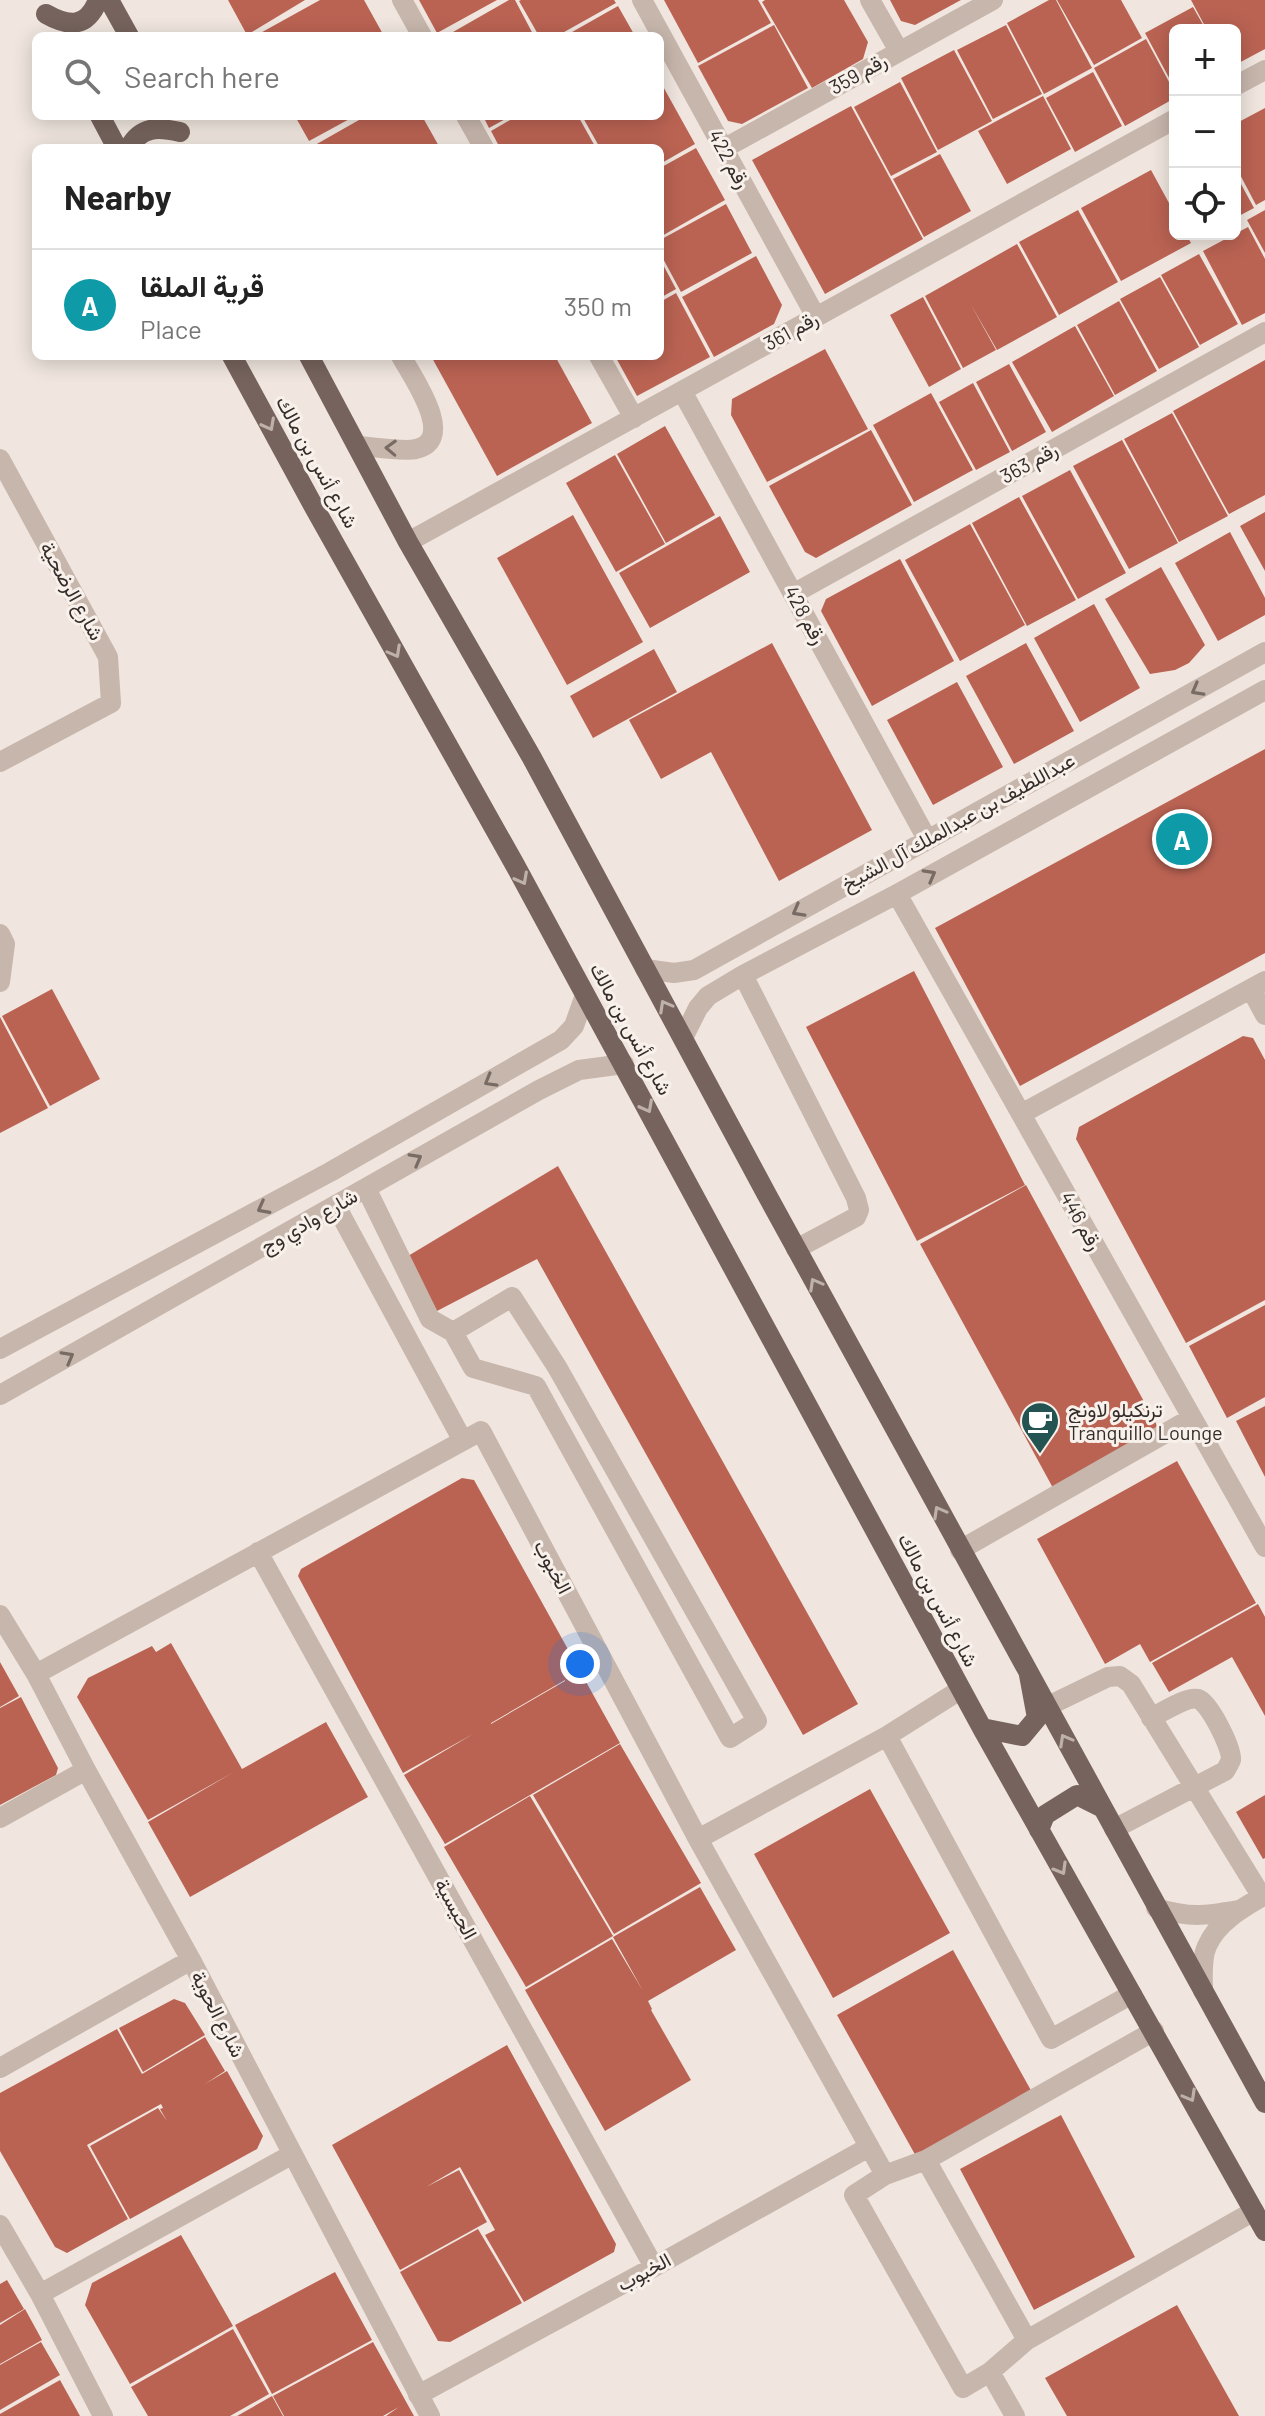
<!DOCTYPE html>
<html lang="en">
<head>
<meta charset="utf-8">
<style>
	body { margin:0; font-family:Barlow,Vazirmatn,sans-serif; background:#f2f2f2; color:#222 }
	.controls { position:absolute; right:24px; top:24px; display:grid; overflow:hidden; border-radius:12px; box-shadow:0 4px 20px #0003 }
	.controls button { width:72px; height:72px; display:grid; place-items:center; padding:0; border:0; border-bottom:2px solid #e0e0e0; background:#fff; color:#222; font:40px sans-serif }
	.you { position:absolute; left:580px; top:1664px; width:28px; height:28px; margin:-20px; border:6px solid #fff; border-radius:50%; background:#1a73e8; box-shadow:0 0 0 12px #1a73e833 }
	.badge { display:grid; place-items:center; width:52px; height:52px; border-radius:50%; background:#ea580c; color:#fff; font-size:26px; font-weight:700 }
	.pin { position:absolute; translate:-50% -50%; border:4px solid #fff; box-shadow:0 2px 8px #0006 }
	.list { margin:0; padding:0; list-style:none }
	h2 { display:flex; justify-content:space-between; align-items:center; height:104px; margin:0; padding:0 32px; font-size:34px }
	h2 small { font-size:26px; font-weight:400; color:#767676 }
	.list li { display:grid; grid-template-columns:52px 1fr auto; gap:24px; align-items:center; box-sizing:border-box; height:112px; padding:0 32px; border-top:2px solid #e0e0e0 }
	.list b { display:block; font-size:30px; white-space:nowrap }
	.list p { margin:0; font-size:26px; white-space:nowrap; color:#767676 }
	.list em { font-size:26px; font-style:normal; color:#767676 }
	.icon { flex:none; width:44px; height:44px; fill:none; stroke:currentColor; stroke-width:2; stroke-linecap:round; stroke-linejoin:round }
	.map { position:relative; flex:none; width:1265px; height:2416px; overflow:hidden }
	.search { position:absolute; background:#fff; box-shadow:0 4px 20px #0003; left:32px; top:32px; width:632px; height:88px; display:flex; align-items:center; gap:20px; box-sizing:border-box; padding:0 28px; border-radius:12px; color:#767676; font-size:30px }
	.panel { position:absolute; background:#fff; box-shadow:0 4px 20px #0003; left:32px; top:144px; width:632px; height:216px; border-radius:12px }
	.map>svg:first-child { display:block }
	.building { fill:#ba6353; fill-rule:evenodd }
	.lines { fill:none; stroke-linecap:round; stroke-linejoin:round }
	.minor { stroke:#c7b6ac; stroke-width:20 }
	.major { stroke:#76635d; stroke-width:20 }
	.oneway { stroke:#beb1ab }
	.oneway2 { stroke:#776b64 }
	.labels { text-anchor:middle; stroke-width:6; stroke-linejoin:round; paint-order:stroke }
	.street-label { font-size:20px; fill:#362d2a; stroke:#f8f1eb }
	.poi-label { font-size:20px; fill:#362d2a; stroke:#f8f1eb; text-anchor:start }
</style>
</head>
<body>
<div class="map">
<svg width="1265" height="2416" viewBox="0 0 1265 2416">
	<rect width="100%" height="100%" fill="#f0e6df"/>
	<path class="building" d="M228,0H305L247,35Z
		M320,0H364L384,36H255Z
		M419,0H497L437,33Z
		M509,0H515L534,36H446Z
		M521,0H614L616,3L557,36H539L519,1Z
		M664,0H758L771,23L698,63Z
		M765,0H844L868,42L863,59L812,88L762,2Z
		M890,0H961L915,25L901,21Z
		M1049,0H1056L1092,68L1044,94L1007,23Z
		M1057,0H1121L1142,38L1094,65Z
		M1191,0H1265V49L1235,65V30H1207Z
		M618,6L635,36H565Z
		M1193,7L1206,30H1175V89L1145,33Z
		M774,25L808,88L742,124L728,121L698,66Z
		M1006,25L1042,94L993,119L957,50Z
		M1146,39L1175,93V98L1125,126L1094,68Z
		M954,50L992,121L938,150L901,78Z
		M1093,72L1122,126L1075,152L1046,98Z
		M660,81L695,144L660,164V148H600L582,116H660Z
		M900,82L937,152L891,176L854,107Z
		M1043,96L1071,149L1007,184L978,131Z
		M851,106L923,239L825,294L752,160Z
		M1265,108V200L1256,205L1235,165V124Z
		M295,116H355L309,141Z
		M366,116H422L440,148H317L315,145Z
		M483,116H511L489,128Z
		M517,116H578L596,148H500L491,131Z
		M696,148L725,200L660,237V168Z
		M940,154L971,211L924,237L893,179Z
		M1151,170L1175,214V234H1186L1191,243L1121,281L1081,208Z
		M1235,173L1254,208L1235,218Z
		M726,204L752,253L681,292L660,253V240Z
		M1078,210L1118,282L1059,315L1019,242Z
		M1265,210V253L1247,220Z
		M1248,227L1265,259V313L1242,325L1203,251Z
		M1017,244L1057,317L997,350L970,303L996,350L963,368L925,296Z
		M1199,254L1238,324L1200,345L1161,275Z
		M756,256L782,305L774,324L714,357L682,297Z
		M660,259L676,289L660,298Z
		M1160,277L1199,347L1159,369L1120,299Z
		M676,293L710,357L637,396L615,356H660V302Z
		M923,297L961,369L929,387L890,315Z
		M1119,301L1157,371L1115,395L1077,325Z
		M1075,326L1114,396L1052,432L1012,362Z
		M825,349L868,429L767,482L731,415L732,399Z
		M431,356H555L592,423L497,476Z
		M1265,360V495L1229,514L1173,411Z
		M1009,364L1046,432L1012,451L976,382Z
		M973,383L1010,452L976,470L939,402Z
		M931,393L973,470L914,502L873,425Z
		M1172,413L1228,516L1179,542L1124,439Z
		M665,426L715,515L666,543L617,454Z
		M871,430L912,505L816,558L805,552L769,486Z
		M1122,440L1178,543L1129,569L1073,466Z
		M615,455L665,544L616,572L566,483Z
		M1070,470L1126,573L1078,599L1022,496Z
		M1019,497L1076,600L1027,626L972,523Z
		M1265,512V571L1240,526Z
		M573,515L643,642L567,685L497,558Z
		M720,516L750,572L650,628L619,573Z
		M970,524L1025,625L960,661L905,560Z
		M1230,532L1265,598V615L1218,641L1175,563Z
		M900,559L954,661L872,706L821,611L826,599Z
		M1161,567L1205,645L1189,663L1175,670L1150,674L1105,599Z
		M1094,604L1140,688L1080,722L1034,638Z
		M772,643L872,830L779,881L711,752L661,779L629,720Z
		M1026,643L1074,731L1014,764L966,676Z
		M654,649L677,692L593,738L570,696Z
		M957,682L1003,767L933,805L887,720Z
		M1265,749V953L1020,1086L935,928Z
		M914,971L1025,1185L917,1241L806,1027Z
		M52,989L100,1079L50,1106L2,1016Z
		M0,1017L48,1108L0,1133Z
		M1243,1036L1253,1038L1265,1060V1300L1186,1343L1076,1139L1079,1127Z
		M558,1166L858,1704L803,1735L537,1259L437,1311L408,1256Z
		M1026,1185L1159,1429L1053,1488L920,1244Z
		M1265,1305V1397L1227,1418L1189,1346Z
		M1265,1406V1477L1236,1421Z
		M1177,1461L1256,1603L1150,1662L1140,1644L1105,1664L1037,1539Z
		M462,1478L474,1480L620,1743L445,1844L404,1775L473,1734L403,1773L298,1576L301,1569ZM565,1680V1681L491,1724V1723Z
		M1258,1604L1265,1617V1716L1232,1657L1169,1692L1152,1663Z
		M171,1643L242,1769L326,1722L368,1797L190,1897L148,1822L234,1772L148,1820L77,1697L88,1678L152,1646L156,1652Z
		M0,1662L19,1696L0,1707Z
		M21,1697L58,1768L56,1775L0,1805V1708Z
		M620,1744L701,1883L614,1934L533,1795Z
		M870,1789L950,1933L833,1998L754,1854Z
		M1265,1795V1858L1263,1859L1236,1812Z
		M530,1796L613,1936L526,1987L444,1847Z
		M700,1887L736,1950L648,2001L652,2009L651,2010L691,2080L605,2131L525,1990L612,1939L643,1991L613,1937Z
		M953,1950L1033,2094L917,2158L837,2015Z
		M174,1999L185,2003L205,2035L143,2072L119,2028Z
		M117,2029L142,2074L205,2037L225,2071L205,2084L227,2071L263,2136L257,2149L130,2219L90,2146L158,2108L167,2121L160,2109L163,2108L161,2104L87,2145L128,2219L67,2253L55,2247L0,2151V2093Z
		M507,2045L616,2244L614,2252L524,2302L485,2235L495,2230L460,2167L426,2187L459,2170L487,2222L400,2270L332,2145Z
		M1061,2115L1135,2257L1034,2310L960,2169Z
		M478,2229L522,2303L450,2342L438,2341L400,2272Z
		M181,2235L233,2326L130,2384L85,2305L92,2283Z
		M335,2272L372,2340L272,2394L235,2325Z
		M7,2280L24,2309L0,2323V2284Z
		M1177,2305L1239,2416H1067L1045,2378Z
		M25,2309L42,2340L0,2364V2325Z
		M233,2329L269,2394L230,2416H148L131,2387Z
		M41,2342L60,2375L0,2410V2365Z
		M373,2342L414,2416H386L399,2407L383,2416H284L273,2396Z
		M60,2380L80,2416H0V2414Z
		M272,2396L283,2416H237Z"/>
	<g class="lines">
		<path class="minor" d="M402,0L422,36
			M642,0L816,317
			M870,0L899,51
			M1235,86L1265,70
			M466,116L484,148
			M723,149L993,0
			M599,356L634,418
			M682,391L927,839
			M359,446C373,447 404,452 416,449C458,440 411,375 401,356
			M0,459L108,657L111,703L0,762
			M408,542L1175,119
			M793,594L1265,332
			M897,894L1265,1547
			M0,934L5,944L0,982
			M645,969L674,973L694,970L1265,652
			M743,975L856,1198L859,1210L856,1217L796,1249
			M1251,989L1265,1015
			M683,1038L698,1008L708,996L743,975L897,894L1265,690
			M1021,1114L1265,981
			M366,1188L430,1319L453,1332L473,1368L536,1386L730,1738L757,1721L557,1367L512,1297L453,1332
			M336,1206L463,1441
			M0,1349L330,1172L561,1040L574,1026L585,995
			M0,1395L539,1090L579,1070L624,1064
			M960,1550L1192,1418
			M258,1552L654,2267
			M0,1615L36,1674L86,1770L191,1960L430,2416
			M36,1674L481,1431L698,1839L885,2175
			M1046,1707L1108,1677L1120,1676L1131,1684L1262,1897
			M887,1736L1051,2039L1132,1994
			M0,1818L86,1770
			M1114,1829L1225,1771C1226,1770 1230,1762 1231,1760C1232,1748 1209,1702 1198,1699C1187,1696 1161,1713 1151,1718
			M698,1839L887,1736L960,1690
			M1156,1908C1190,1918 1204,1916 1238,1910
			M1203,1991C1203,1977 1201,1959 1207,1946C1217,1922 1244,1907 1265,1895
			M1154,2031L926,2160L885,2175L854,2195L963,2388L990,2372L1027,2340L1254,2211
			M0,2068L191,1960
			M926,2160L1027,2340
			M0,2225L40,2294L103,2416
			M40,2294L291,2155
			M990,2372L1015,2416
			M418,2395L654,2267L869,2147"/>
		<path class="major" d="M109,0L129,36
			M46,14C69,27 87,28 98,0
			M100,116L117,148
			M129,148C141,126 158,127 180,132
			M232,356L314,507L515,865L982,1728L1022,1736L1037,1718L1029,1675
			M309,356L408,542L532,758L767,1195L1103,1808
			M982,1728L1265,2231
			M1039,1830L1045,1815L1077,1795L1103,1808L1265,2103"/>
	</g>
	<defs><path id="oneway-chevron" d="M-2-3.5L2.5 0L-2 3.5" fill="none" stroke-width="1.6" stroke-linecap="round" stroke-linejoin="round" transform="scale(2)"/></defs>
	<g class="oneway">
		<use href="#oneway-chevron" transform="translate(269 425) rotate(62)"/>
		<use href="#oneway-chevron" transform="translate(395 652) rotate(61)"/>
		<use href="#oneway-chevron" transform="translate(522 879) rotate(62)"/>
		<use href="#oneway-chevron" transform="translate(665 1006) rotate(-119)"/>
		<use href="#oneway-chevron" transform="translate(647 1107) rotate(62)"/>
		<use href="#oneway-chevron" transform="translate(815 1284) rotate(-119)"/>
		<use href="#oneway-chevron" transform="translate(939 1512) rotate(-119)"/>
		<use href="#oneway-chevron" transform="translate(1065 1740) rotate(-119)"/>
		<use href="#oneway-chevron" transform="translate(1061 1869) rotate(60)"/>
		<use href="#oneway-chevron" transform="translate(1190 2096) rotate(61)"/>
	</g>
	<g class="oneway2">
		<use href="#oneway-chevron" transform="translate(391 448) rotate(-178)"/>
		<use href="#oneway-chevron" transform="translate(1197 690) rotate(151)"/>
		<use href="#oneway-chevron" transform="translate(930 875) rotate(-29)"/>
		<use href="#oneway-chevron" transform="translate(798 911) rotate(151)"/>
		<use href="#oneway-chevron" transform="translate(490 1081) rotate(150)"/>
		<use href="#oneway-chevron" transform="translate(416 1159) rotate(-29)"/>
		<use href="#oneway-chevron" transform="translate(263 1208) rotate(152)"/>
		<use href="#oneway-chevron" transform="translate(68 1357) rotate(-29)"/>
	</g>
	<defs>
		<symbol id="cafe-pin" viewBox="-11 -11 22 30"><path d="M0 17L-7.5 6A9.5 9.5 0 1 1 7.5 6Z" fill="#245452" stroke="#f8f1eb"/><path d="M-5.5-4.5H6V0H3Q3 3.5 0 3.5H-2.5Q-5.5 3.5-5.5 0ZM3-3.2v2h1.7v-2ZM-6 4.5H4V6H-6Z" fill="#fff"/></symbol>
	</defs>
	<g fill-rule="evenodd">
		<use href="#cafe-pin" x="1018" y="1399" width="44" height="60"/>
	</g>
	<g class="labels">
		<g class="street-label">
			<text transform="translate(858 74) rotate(-29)" y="7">رقم 359</text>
			<text transform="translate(729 159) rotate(61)" y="7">رقم 422</text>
			<text transform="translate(791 331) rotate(-29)" y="7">رقم 361</text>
			<text transform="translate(317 462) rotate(61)" y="7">شارع أنس بن مالك</text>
			<text transform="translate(1029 463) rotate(-29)" y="7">رقم 363</text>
			<text transform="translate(72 591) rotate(61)" y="7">شارع الرضحية</text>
			<text transform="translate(805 615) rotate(61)" y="7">رقم 428</text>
			<text transform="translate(958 822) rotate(-29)" y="7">عبداللطيف بن عبدالملك آل الشيخ</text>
			<text transform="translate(631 1029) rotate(61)" y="7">شارع أنس بن مالك</text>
			<text transform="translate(309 1221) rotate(-30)" y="7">شارع وادي وج</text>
			<text transform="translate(1081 1221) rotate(61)" y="7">رقم 446</text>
			<text transform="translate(553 1567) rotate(62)" y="7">الخبوب</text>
			<text transform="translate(938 1600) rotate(62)" y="7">شارع أنس بن مالك</text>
			<text transform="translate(456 1909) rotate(61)" y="7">الحيسية</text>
			<text transform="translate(218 2014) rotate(63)" y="7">شارع الحوية</text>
			<text transform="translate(644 2272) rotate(-29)" y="7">الخبوب</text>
		</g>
		<g class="poi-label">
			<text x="1068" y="1417">ترنكيلو لاونج<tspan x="1068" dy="23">Tranquillo Lounge</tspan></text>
		</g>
	</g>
</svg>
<div class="controls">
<button>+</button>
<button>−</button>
<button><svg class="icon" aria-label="locate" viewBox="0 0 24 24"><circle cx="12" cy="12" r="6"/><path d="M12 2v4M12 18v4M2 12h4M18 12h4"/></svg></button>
</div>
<div class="you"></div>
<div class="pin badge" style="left:1182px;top:839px;background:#0f9aa8">A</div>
<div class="search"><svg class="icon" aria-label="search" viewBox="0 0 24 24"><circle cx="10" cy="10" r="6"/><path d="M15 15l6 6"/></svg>Search here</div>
<section class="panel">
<h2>Nearby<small></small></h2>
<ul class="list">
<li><span class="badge" style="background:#0f9aa8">A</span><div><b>قرية الملقا</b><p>Place</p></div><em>350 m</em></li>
</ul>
</section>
</div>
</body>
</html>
